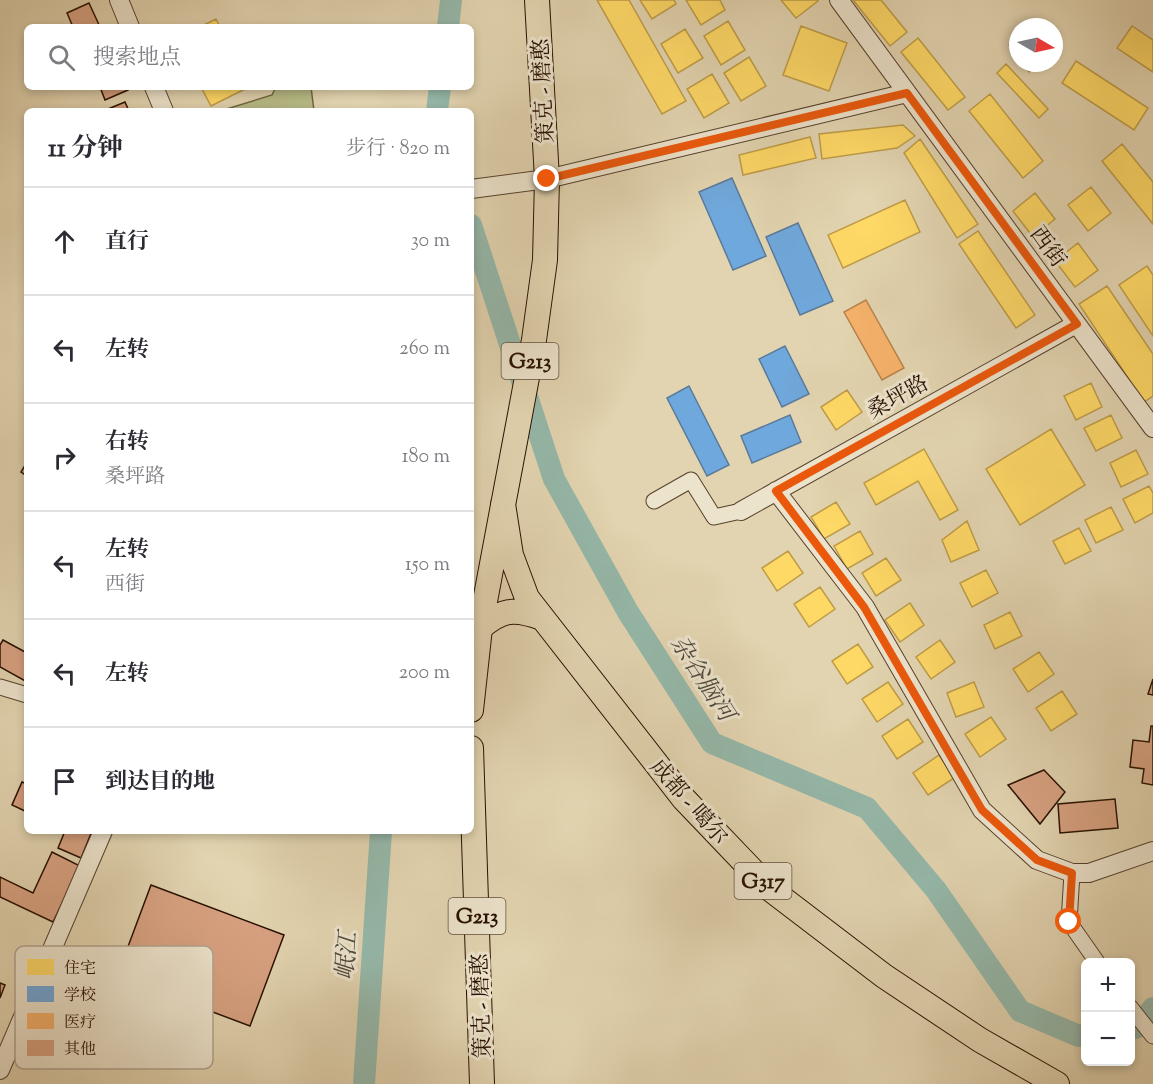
<!DOCTYPE html>
<html lang="zh">
<head>
<meta charset="utf-8">
<style>
	body { margin:0; font-family:"Sorts Mill Goudy","Noto Serif SC",serif; background:#f2f2f3; color:#2b2b33 }
	.controls { position:absolute; right:18px; bottom:18px; display:grid; overflow:hidden; border-radius:9px; box-shadow:0 3px 9px #0003 }
	.controls button { width:54px; height:54px; display:grid; place-items:center; padding:0; border:0; border-bottom:2px solid #e1e1e2; background:#fff; color:#2b2b33; font:30px sans-serif }
	.compass { position:absolute; left:1009px; top:18px; width:54px; height:54px; border-radius:50%; background:#fff; box-shadow:0 3px 9px #0003; rotate:99deg }
	.stop { position:absolute; width:18px; height:18px; margin:-14px; border:4px solid #ea580c; border-radius:50%; background:#fff }
	.stop.end { background:#ea580c; border-color:#fff; box-shadow:0 2px 6px #0008 }
	.list { margin:0; padding:0; list-style:none }
	h2 { display:flex; justify-content:space-between; align-items:center; height:78px; margin:0; padding:0 24px; font-size:26px }
	h2 small { font-size:20px; font-weight:400; color:#7c7c81 }
	.list li { display:grid; grid-template-columns:39px 1fr auto; gap:18px; align-items:center; box-sizing:border-box; height:108px; padding:0 24px; border-top:2px solid #e1e1e2 }
	.list b { display:block; font-size:22px; white-space:nowrap }
	.list p { margin:0; font-size:20px; white-space:nowrap; color:#7c7c81 }
	.list em { font-size:20px; font-style:normal; color:#7c7c81 }
	.icon { flex:none; width:33px; height:33px; fill:none; stroke:currentColor; stroke-width:2; stroke-linecap:round; stroke-linejoin:round }
	.map { position:relative; flex:none; width:1153px; height:1084px; overflow:hidden }
	.search { position:absolute; background:#fff; box-shadow:0 3px 9px #0003; left:24px; top:24px; width:450px; height:66px; display:flex; align-items:center; gap:15px; box-sizing:border-box; padding:0 21px; border-radius:9px; color:#7c7c81; font-size:22px }
	.panel { position:absolute; background:#fff; box-shadow:0 3px 9px #0003; left:24px; top:108px; width:450px; height:726px; border-radius:9px }
	.map>svg:first-child { display:block }
	.green { fill:#b7bc88; stroke:#706644; stroke-width:1.5 }
	.homes { fill:#ffd966; stroke:#be9c47; stroke-width:1.5 }
	.schools { fill:#6fa8dc; stroke:#5a7a9a; stroke-width:1.5 }
	.health { fill:#f6b26b; stroke:#b8814b; stroke-width:1.5 }
	.lines { fill:none; stroke-linecap:round; stroke-linejoin:round }
	.river { stroke:#95b8aa; stroke-width:22 }
	.building { fill:#d8a282; stroke:#280f00; stroke-width:1.5 }
	.minor-casing { stroke:#56402c; stroke-width:17 }
	.tertiary-casing { stroke:#56402c; stroke-width:20 }
	.trunk-casing { stroke:#280f00; stroke-width:26 }
	.minor { stroke:#ece3cc; stroke-width:15 }
	.tertiary { stroke:#ece3cc; stroke-width:18 }
	.trunk { stroke:#e2d4b0; stroke-width:24 }
	.route { stroke:#ea580c; stroke-width:8 }
	.labels { text-anchor:middle; stroke-width:6; stroke-linejoin:round; paint-order:stroke }
	.shield { fill:#ece3cc; stroke:#634f3d; stroke-width:1.5 }
	.shield-label { font-size:21px; font-weight:bold; fill:#280f00 }
	.street-label { font-size:22px; fill:#280f00; stroke:#ece3cc }
	.water-label { font-size:24px; font-style:italic; fill:#4e4a3c; stroke:#ece3cc }
	.key { fill:#ece3cc; stroke:#b1a38f; stroke-width:1.5 }
	.key-label { font-size:16px; fill:#280f00 }
</style>
</head>
<body>
<div class="map">
<svg width="1153" height="1084" viewBox="0 0 1153 1084">
	<rect width="100%" height="100%" fill="#e2d4b0"/>
	<filter id="stains"><feTurbulence type="fractalNoise" baseFrequency=".00333" numOctaves="4"/><feColorMatrix values="0 0 0 0 .2 0 0 0 0 .09 0 0 0 0 .02 0 0 0 .5 -.17"/></filter>
	<radialGradient id="worn" r=".72"><stop offset=".6" stop-color="#630" stop-opacity="0"/><stop offset="1" stop-color="#630" stop-opacity=".3"/></radialGradient>
	<path class="green" d="M276,87H311L314,111H220L272,95Z"/>
	<path class="homes" d="M597,0H629L686,101L662,114Z
		M640,0H674L676,4L652,19Z
		M686,0H720L725,10L701,25Z
		M781,0H818V1L796,18Z
		M853,0H881L907,32L890,46Z
		M216,19L220,27H200Z
		M728,21L745,50L721,65L704,36Z
		M801,26L847,43L829,91L783,75Z
		M1132,26L1153,40V72L1117,48Z
		M685,29L703,58L678,73L661,44Z
		M918,38L965,97L948,110L901,52Z
		M1018,38V57L1009,45Z
		M749,57L766,86L741,101L724,73Z
		M1076,61L1148,108L1134,130L1062,83Z
		M1022,63H1040L1029,72Z
		M1006,64L1048,109L1039,118L997,73Z
		M712,74L729,103L704,118L687,89Z
		M201,87H249L211,106Z
		M990,94L1043,161L1023,178L969,111Z
		M903,125L915,136L897,148L822,159L819,134Z
		M810,137L816,158L743,175L739,155Z
		M920,139L978,224L957,238L904,153Z
		M1122,144L1153,182V224L1102,161Z
		M1091,187L1111,213L1088,231L1068,205Z
		M1035,193L1055,219L1033,237L1013,211Z
		M905,200L920,232L843,268L828,235Z
		M978,231L1035,315L1016,328L959,244Z
		M1078,243L1098,270L1075,287L1055,261Z
		M1147,266L1153,275V336L1119,285Z
		M1107,286L1153,354V396L1144,402L1079,304Z
		M1091,383L1102,407L1076,420L1064,396Z
		M847,390L862,412L836,430L821,407Z
		M1111,415L1122,438L1096,451L1084,428Z
		M1051,429L1085,485L1020,525L986,469Z
		M924,449L958,510L940,520L918,481L876,505L864,483Z
		M1136,450L1148,474L1121,487L1110,463Z
		M1149,486L1153,493V513L1135,523L1123,499Z
		M836,502L850,524L824,539L811,517Z
		M1111,507L1123,530L1096,543L1085,520Z
		M967,521L979,550L951,562L942,540Z
		M1079,528L1091,551L1065,564L1053,541Z
		M860,531L873,554L847,569L834,546Z
		M788,551L803,573L777,591L762,568Z
		M886,558L901,580L876,596L862,573Z
		M986,570L998,593L972,607L960,583Z
		M820,587L835,609L809,627L794,604Z
		M910,603L924,625L900,642L885,620Z
		M1010,612L1022,636L995,649L984,625Z
		M940,640L955,662L931,679L916,657Z
		M858,644L873,667L847,684L832,661Z
		M1039,652L1054,674L1028,692L1013,669Z
		M888,682L903,704L877,722L862,699Z
		M974,682L984,707L956,717L947,693Z
		M1062,691L1077,714L1051,731L1036,708Z
		M991,717L1006,739L980,757L965,734Z
		M908,719L923,742L897,759L882,736Z
		M939,755L954,778L928,795L913,773Z"/>
	<path class="schools" d="M732,178L766,256L733,270L699,192Z
		M798,223L833,301L800,315L766,237Z
		M785,346L809,394L782,407L759,359Z
		M689,386L729,465L707,476L667,398Z
		M790,415L801,442L752,463L741,436Z"/>
	<path class="health" d="M866,300L904,368L882,380L844,312Z"/>
	<g class="lines">
		<path class="river" d="M448,27L451,0
			M437,111L440,87
			M471,225L554,479L628,612L712,743L867,808L936,890L1020,1011L1079,1036L1086,1035
			M1130,1029L1136,1028L1153,1008
			M364,1084L381,831"/>
	</g>
	<path class="building" d="M89,3L100,27H73L67,13Z
		M100,87H127L128,90L105,100Z
		M125,102L129,111H103Z
		M27,462V476L21,472Z
		M3,640L27,653V682L0,667V645Z
		M1153,679V695L1148,694Z
		M1151,726H1153V785L1142,783L1144,769L1130,767L1133,740L1149,742Z
		M1044,770L1065,792L1040,824L1008,785Z
		M22,782L27,784V812L12,805Z
		M1115,799L1118,828L1060,833L1058,804Z
		M65,831H92L81,858L58,848Z
		M52,852L80,866L53,922L0,897V877L33,893Z
		M151,885L284,935L250,1026L117,976Z
		M0,983L5,985L0,998Z"/>
	<g class="lines">
		<defs>
			<path id="minor" d="M654,501L691,480L714,517L741,511
				M0,687L27,695
				M1072,873L1069,922L1097,962
				M1130,1007L1153,1036"/>
			<path id="tertiary" d="M119,0L130,27
				M839,0L1153,428
				M154,87L164,111
				M471,189L547,179L907,93
				M776,491L865,607L982,810L1037,860L1072,873H1089L1153,851
				M741,511L1076,324
				M0,1070L103,831"/>
			<path id="trunk" d="M503,504L511,555L527,598L684,799L770,889L884,976L980,1040L1057,1084
				M480,628C502,609 514,608 542,618
				M471,710L480,628L534,340L545,260L547,179L537,0
				M471,748L482,1084"/>
		</defs>
		<use href="#minor" class="minor-casing"/>
		<use href="#tertiary" class="tertiary-casing"/>
		<use href="#trunk" class="trunk-casing"/>
		<use href="#minor" class="minor"/>
		<use href="#tertiary" class="tertiary"/>
		<use href="#trunk" class="trunk"/>
	</g>
	<g class="lines">
		<path class="route" d="M547,179L907,93L1077,324L776,491L864,607L982,810L1037,860L1072,873L1069,922"/>
	</g>
	<g class="labels">
		<g class="shield">
			<rect x="501.5" y="343" width="57" height="36" rx="4.5"/>
			<rect x="734.5" y="863" width="57" height="36" rx="4.5"/>
			<rect x="448.5" y="898" width="57" height="36" rx="4.5"/>
		</g>
		<g class="shield-label">
			<text x="530" y="368">G213</text>
			<text x="763" y="888">G317</text>
			<text x="477" y="923">G213</text>
		</g>
		<g class="street-label">
			<text transform="translate(542 91) rotate(-93)" y="8">策克 - 磨憨</text>
			<text transform="translate(1049 246) rotate(54)" y="8">西街</text>
			<text transform="translate(897 396) rotate(-29)" y="8">桑坪路</text>
			<text transform="translate(690 801) rotate(49)" y="8">成都 - 噶尔</text>
			<text transform="translate(480 1006) rotate(-92)" y="8">策克 - 磨憨</text>
		</g>
		<g class="water-label">
			<text transform="translate(703 678) rotate(57)" y="8">杂谷脑河</text>
			<text transform="translate(346 956) rotate(-86)" y="8">岷江</text>
		</g>
	</g>
	<rect x="15" y="946" width="198" height="123" rx="9" class="key"/>
	<rect x="27" y="959" width="27" height="16" fill="#ffd966"/>
	<rect x="27" y="986" width="27" height="16" fill="#6fa8dc"/>
	<rect x="27" y="1013" width="27" height="16" fill="#f6b26b"/>
	<rect x="27" y="1040" width="27" height="16" fill="#d8a282"/>
	<g class="key-label">
		<text x="64" y="973">住宅</text>
		<text x="64" y="1000">学校</text>
		<text x="64" y="1027">医疗</text>
		<text x="64" y="1054">其他</text>
	</g>
	<rect width="100%" height="100%" filter="url(#stains)"/>
	<rect width="100%" height="100%" fill="url(#worn)"/>
</svg>
<div class="controls">
<button>+</button>
<button>−</button>
</div>
<svg class="compass" viewBox="-18 -18 36 36"><path d="M0-13l5 13h-10z" fill="#e53935"/><path d="M0 13l5-13h-10z" fill="#7c7c81"/></svg>
<div class="stop" style="left:1069px;top:922px"></div>
<div class="stop end" style="left:547px;top:179px"></div>
<div class="search"><svg class="icon" aria-label="search" viewBox="0 0 24 24"><circle cx="10" cy="10" r="6"/><path d="M15 15l6 6"/></svg>搜索地点</div>
<section class="panel">
<h2>11 分钟<small>步行 · 820 m</small></h2>
<ul class="list">
<li><svg class="icon" aria-label="ahead" viewBox="0 0 24 24"><path d="M12 20V5M6 11l6-6 6 6"/></svg><div><b>直行</b></div><em>30 m</em></li>
<li><svg class="icon" aria-label="left" viewBox="0 0 24 24"><path d="M17 20v-9H6M10 6l-5 5 5 5"/></svg><div><b>左转</b></div><em>260 m</em></li>
<li><svg class="icon" aria-label="right" viewBox="0 0 24 24"><path d="M7 20v-9h11M14 6l5 5-5 5"/></svg><div><b>右转</b><p>桑坪路</p></div><em>180 m</em></li>
<li><svg class="icon" aria-label="left" viewBox="0 0 24 24"><path d="M17 20v-9H6M10 6l-5 5 5 5"/></svg><div><b>左转</b><p>西街</p></div><em>150 m</em></li>
<li><svg class="icon" aria-label="left" viewBox="0 0 24 24"><path d="M17 20v-9H6M10 6l-5 5 5 5"/></svg><div><b>左转</b></div><em>200 m</em></li>
<li><svg class="icon" aria-label="arrive" viewBox="0 0 24 24"><path d="M6 21V4h12l-3 4 3 4H6"/></svg><div><b>到达目的地</b></div></li>
</ul>
</section>
</div>
</body>
</html>
